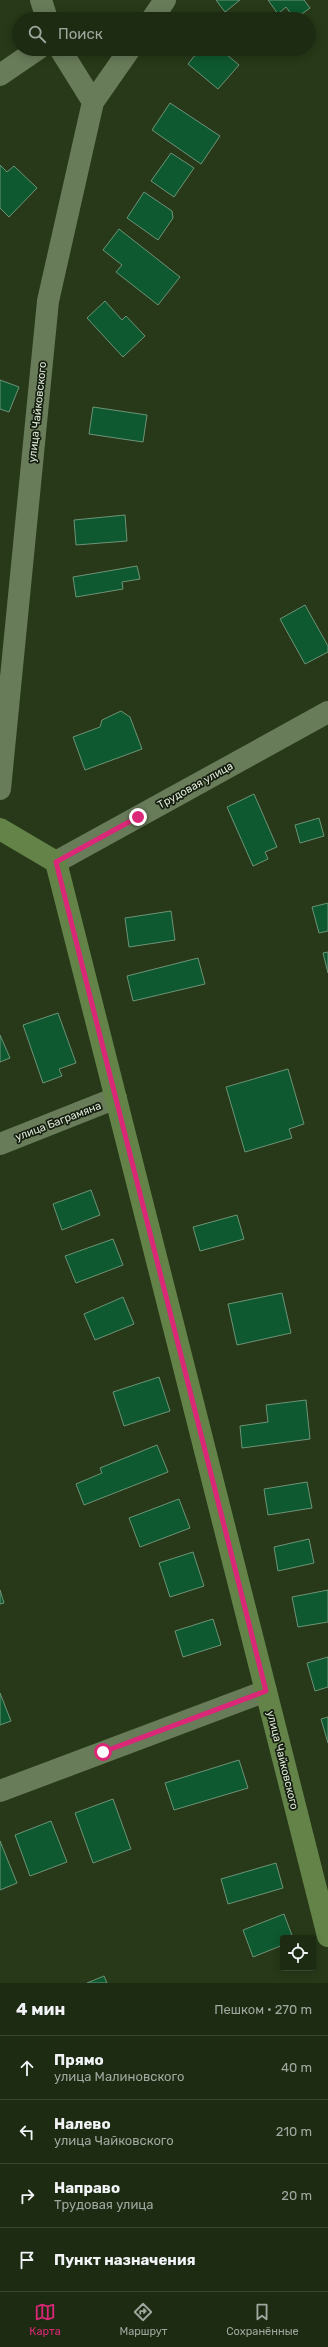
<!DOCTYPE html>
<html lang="ru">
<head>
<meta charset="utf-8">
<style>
	body { margin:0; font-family:Rubik,sans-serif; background:#2a3720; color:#f1f3f6 }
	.controls { position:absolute; right:12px; bottom:12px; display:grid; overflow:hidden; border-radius:4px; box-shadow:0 2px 10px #0003 }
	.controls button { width:36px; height:36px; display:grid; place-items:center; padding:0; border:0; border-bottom:1px solid #3b4732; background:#1d2b12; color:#f1f3f6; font:20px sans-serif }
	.stop { position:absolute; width:12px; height:12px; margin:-9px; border:3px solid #db2777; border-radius:50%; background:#fff }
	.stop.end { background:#db2777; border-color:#fff; box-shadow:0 1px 4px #0008 }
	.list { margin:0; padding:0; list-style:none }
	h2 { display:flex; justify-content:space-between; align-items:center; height:52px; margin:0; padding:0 16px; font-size:17px }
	h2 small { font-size:13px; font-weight:400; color:#a0a79f }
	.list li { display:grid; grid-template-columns:26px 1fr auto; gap:12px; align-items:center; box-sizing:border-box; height:64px; padding:0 16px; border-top:1px solid #3b4732 }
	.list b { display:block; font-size:15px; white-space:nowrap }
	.list p { margin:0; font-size:13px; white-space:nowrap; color:#a0a79f }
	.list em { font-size:13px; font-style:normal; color:#a0a79f }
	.icon { flex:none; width:22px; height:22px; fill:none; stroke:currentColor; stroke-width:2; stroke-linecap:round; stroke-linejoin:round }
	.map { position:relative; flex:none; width:328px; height:1983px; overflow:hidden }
	.search { position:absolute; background:#1d2b12; box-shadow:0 2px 10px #0003; left:12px; right:12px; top:12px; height:44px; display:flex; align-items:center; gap:10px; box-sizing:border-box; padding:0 14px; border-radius:22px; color:#a0a79f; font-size:15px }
	.sheet { height:308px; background:#1d2b12 }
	nav { display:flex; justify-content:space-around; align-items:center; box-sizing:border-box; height:56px; border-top:1px solid #3b4732; background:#1d2b12; font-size:11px; color:#a0a79f }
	nav a { display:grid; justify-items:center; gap:2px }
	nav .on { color:#db2777 }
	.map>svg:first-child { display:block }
	.building { fill:#0e592f; stroke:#6d9377 }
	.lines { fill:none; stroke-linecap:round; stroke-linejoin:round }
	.street { stroke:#687c59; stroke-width:22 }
	.secondary { stroke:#648349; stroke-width:22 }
	.route { stroke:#db2777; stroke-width:5 }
	.labels { text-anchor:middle; stroke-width:3.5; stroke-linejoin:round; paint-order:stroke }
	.street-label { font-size:11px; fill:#dde8d5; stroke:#151d0f }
</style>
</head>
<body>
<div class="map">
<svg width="328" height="1983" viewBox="0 0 328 1983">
	<rect width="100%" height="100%" fill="#273918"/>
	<path class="building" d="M216,0H240L225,12Z
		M268,0H304L310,8L295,19L286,7L278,14Z
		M200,49H220L239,65L218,89L188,64Z
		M170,103L220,136L201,164L152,130Z
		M171,153L194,168L174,197L151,181Z
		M0,165L7,172L14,166L37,188L9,217L0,208Z
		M144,192L172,211L173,218L158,240L127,218Z
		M119,229L180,277L158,305L116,272L122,265L103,250Z
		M105,301L122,320L126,316L145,336L123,357L87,318Z
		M0,380L19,387L9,412L0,409Z
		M93,407L147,415L143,442L89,434Z
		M125,515L127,541L76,545L74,520Z
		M137,566L140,579L122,582L123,589L76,597L73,577Z
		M305,605L328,646V652L305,664L280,619Z
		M121,711L130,717L142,749L85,770L73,737L100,727L102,720Z
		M254,794L277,847L265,852L268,859L253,866L227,807Z
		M319,818L324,836L300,843L295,825Z
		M328,903V931L319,933L312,907Z
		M171,911L175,940L129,947L125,918Z
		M328,952V973L323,953Z
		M198,958L205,984L133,1001L127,976Z
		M58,1013L76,1063L59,1069L62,1076L43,1083L23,1025Z
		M0,1035L10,1058L0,1062Z
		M288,1069L304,1124L289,1129L292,1138L245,1152L226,1087Z
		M91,1190L100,1215L62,1230L53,1204Z
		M237,1215L244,1239L200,1251L193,1227Z
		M113,1239L123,1265L76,1283L65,1256Z
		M282,1293L291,1333L237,1345L228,1304Z
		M123,1297L134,1324L95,1340L84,1314Z
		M159,1377L170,1411L124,1426L113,1392Z
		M306,1400L310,1439L242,1448L240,1426L268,1422L266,1405Z
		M157,1445L168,1472L84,1505L76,1484L102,1473L100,1468Z
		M307,1482L312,1508L268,1515L264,1489Z
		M179,1499L190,1528L140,1547L129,1518Z
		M309,1539L314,1563L278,1571L274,1547Z
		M193,1552L204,1586L170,1597L159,1563Z
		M0,1590L4,1603L0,1604Z
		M328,1590V1622L298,1627L292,1597Z
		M213,1619L221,1645L183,1657L175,1631Z
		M328,1657V1687L315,1691L307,1663Z
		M0,1693L11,1721L0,1725Z
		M328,1717V1743L321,1719Z
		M239,1760L248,1788L174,1810L165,1783Z
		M113,1799L131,1849L93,1863L75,1813Z
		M51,1821L67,1862L30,1876L15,1835Z
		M0,1841L17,1883L0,1890Z
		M276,1863L283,1888L228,1904L221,1879Z
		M284,1914L293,1938H283V1945L253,1957L243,1930Z
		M104,1976L107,1983H87Z"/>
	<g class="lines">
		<path class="street" d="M41,0L47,19
			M152,19L165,0
			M60,49L93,102
			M0,75L38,49
			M0,789L48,301L93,102L130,49
			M56,862L328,712
			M0,1144L116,1098
			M0,1791L266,1691"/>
		<path class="secondary" d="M0,829L56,862L328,1936"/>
	</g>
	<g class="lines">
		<path class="route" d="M103,1752L266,1691L56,862L138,817"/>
	</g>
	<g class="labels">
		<g class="street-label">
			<text transform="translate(37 412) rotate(-84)" y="4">улица Чайковского</text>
			<text transform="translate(195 785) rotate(-29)" y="4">Трудовая улица</text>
			<text transform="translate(58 1121) rotate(-21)" y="4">улица Баграмяна</text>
			<text transform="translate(283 1760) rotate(76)" y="4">улица Чайковского</text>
		</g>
	</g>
</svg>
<div class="controls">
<button><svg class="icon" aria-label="locate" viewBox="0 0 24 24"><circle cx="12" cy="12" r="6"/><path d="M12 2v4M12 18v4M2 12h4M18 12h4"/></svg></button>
</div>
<div class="stop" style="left:103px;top:1752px"></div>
<div class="stop end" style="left:138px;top:817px"></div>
<div class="search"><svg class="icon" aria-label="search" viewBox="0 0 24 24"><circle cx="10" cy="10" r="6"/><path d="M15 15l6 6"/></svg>Поиск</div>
</div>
<section class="sheet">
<h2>4 мин<small>Пешком · 270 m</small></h2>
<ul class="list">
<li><svg class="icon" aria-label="ahead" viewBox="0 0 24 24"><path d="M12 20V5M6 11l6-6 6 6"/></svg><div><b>Прямо</b><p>улица Малиновского</p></div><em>40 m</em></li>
<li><svg class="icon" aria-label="left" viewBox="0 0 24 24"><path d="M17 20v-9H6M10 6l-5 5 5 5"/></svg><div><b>Налево</b><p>улица Чайковского</p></div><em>210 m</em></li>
<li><svg class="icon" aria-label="right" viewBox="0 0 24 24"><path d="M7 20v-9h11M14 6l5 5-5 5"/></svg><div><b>Направо</b><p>Трудовая улица</p></div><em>20 m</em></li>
<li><svg class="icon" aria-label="arrive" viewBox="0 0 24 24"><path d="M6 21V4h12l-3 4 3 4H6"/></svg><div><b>Пункт назначения</b></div></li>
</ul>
</section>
<nav>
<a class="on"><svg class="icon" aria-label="map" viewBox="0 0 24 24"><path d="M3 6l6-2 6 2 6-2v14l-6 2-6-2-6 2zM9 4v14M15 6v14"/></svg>Карта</a>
<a><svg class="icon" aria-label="directions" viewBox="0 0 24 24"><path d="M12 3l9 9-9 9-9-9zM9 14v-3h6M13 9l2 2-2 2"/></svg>Маршрут</a>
<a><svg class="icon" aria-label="saved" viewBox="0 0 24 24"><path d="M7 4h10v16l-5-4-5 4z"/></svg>Сохранённые</a>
</nav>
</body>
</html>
